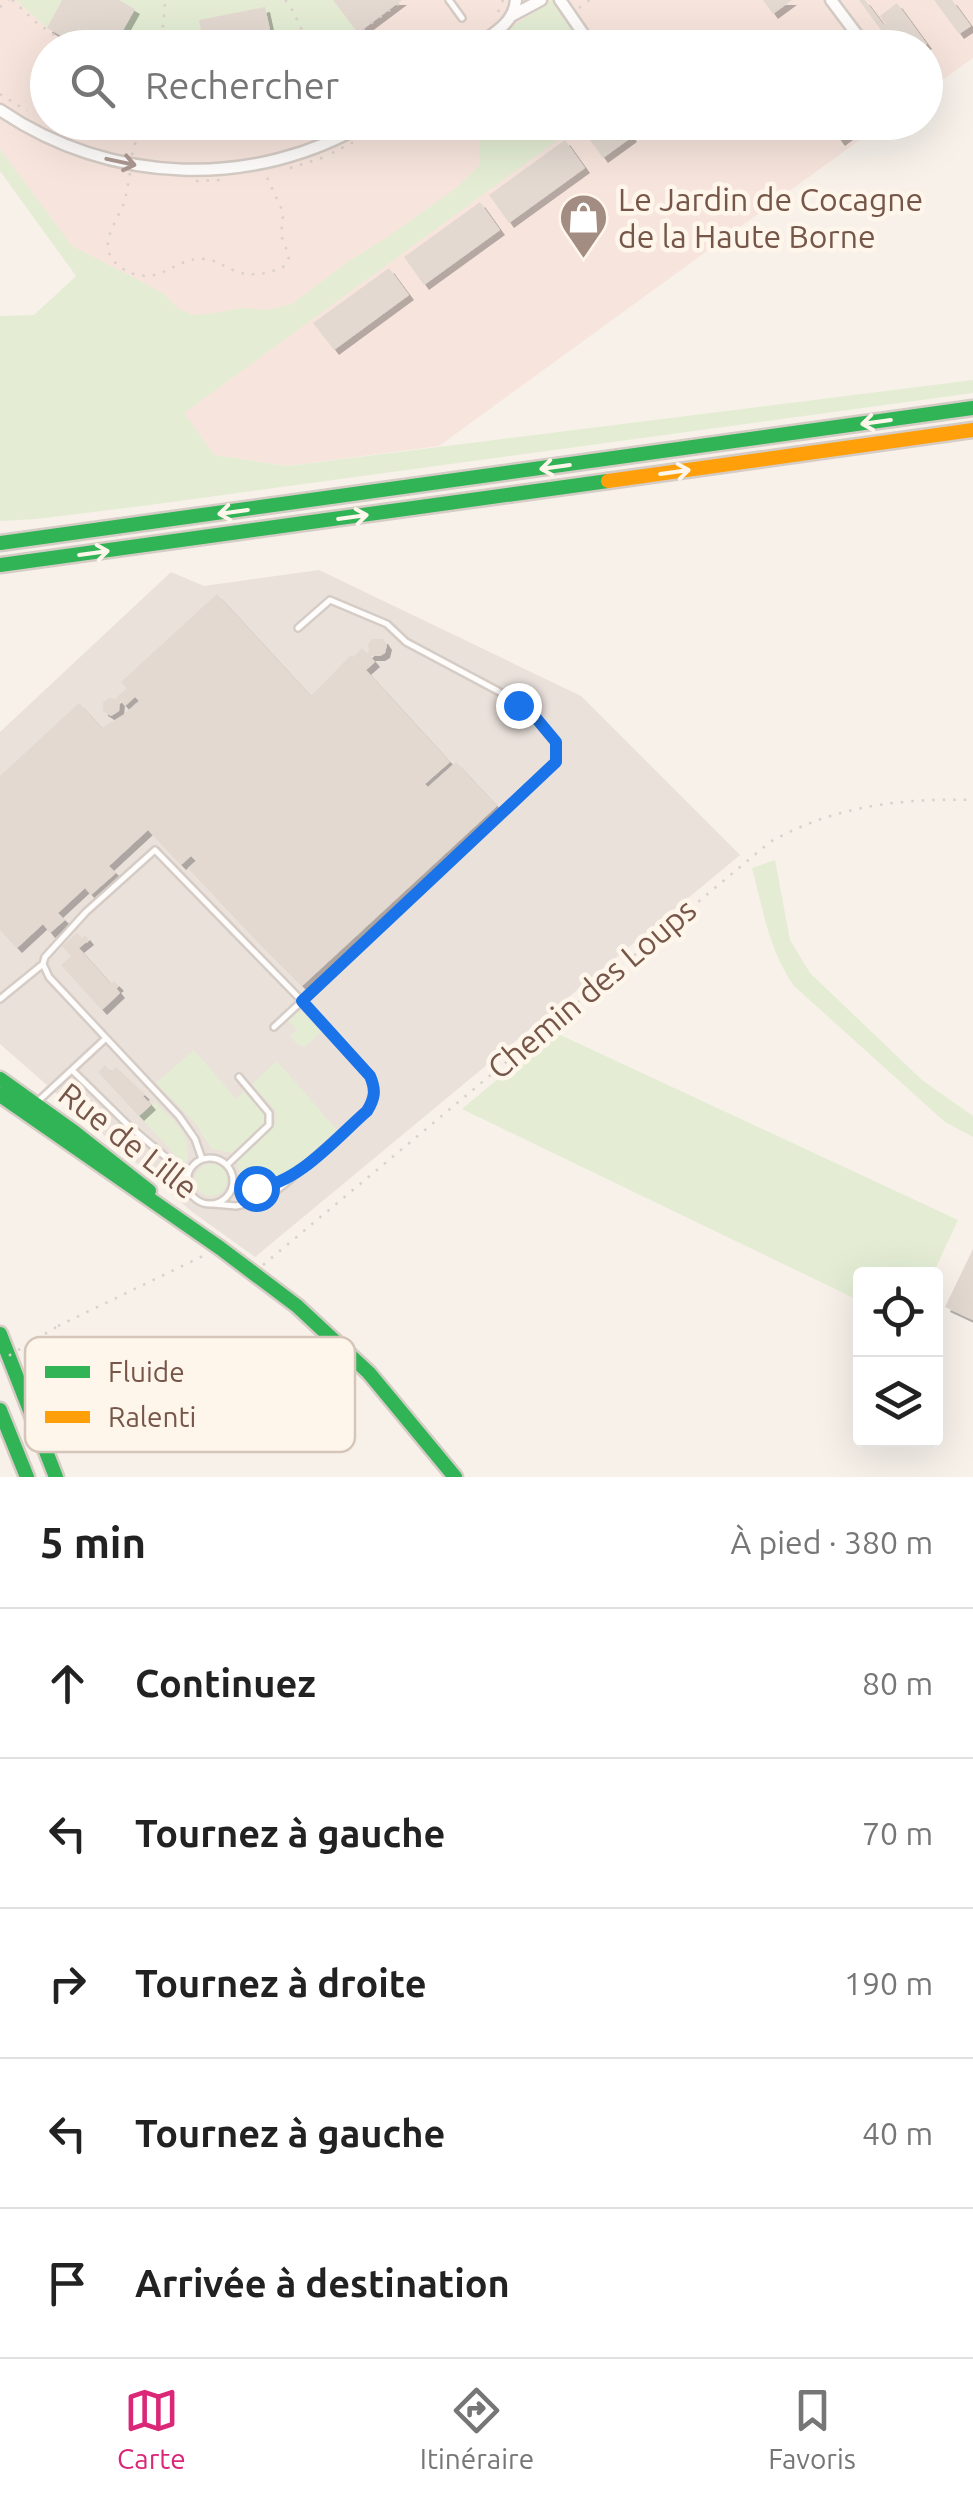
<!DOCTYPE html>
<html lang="fr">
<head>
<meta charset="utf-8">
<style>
	body { margin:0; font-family:Ubuntu,sans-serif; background:#f2f2f2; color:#222 }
	.controls { position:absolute; right:30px; bottom:30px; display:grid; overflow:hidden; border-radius:10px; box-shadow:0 10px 40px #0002 }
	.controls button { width:90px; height:90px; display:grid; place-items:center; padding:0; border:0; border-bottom:2px solid #e0e0e0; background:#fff; color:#222; font:50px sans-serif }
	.stop { position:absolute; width:30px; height:30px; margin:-22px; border:8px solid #1a73e8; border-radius:50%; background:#fff }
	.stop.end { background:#1a73e8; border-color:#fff; box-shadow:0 2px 10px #0008 }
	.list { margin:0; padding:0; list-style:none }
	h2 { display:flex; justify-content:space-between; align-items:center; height:130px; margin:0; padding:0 40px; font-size:42px }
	h2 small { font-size:32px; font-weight:400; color:#767676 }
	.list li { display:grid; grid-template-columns:65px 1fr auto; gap:30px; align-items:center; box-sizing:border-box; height:150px; padding:0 40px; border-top:2px solid #e0e0e0 }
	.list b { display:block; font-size:38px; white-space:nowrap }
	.list em { font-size:32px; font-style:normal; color:#767676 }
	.icon { flex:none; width:55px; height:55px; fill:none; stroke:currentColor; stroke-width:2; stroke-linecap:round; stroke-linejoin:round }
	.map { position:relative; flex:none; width:973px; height:1477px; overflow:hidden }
	.search { position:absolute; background:#fff; box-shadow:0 10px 40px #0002; left:30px; right:30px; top:30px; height:110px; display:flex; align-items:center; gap:25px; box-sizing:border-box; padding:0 35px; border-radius:55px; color:#767676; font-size:38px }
	.sheet { height:880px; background:#fff }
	nav { display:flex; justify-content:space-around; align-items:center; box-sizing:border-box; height:140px; border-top:2px solid #e0e0e0; background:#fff; font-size:28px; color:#767676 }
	nav a { display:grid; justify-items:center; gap:5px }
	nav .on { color:#db2777 }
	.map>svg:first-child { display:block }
	.commercial { fill:#f7e5dd }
	.industrial { fill:#eae1db }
	.green { fill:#e4edd4 }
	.building { fill:#e3d9d1; filter:url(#shadow) }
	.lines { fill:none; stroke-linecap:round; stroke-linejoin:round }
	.lane-casing { stroke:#d6ccc6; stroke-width:10 }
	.street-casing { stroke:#d6ccc6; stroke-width:15 }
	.fast-casing { stroke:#d6ccc6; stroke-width:19 }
	.slow-casing { stroke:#d6ccc6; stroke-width:19 }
	.path { stroke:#dad0cd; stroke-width:2.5; stroke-dasharray:2.5 8; stroke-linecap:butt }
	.lane { stroke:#fefdfc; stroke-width:5 }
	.street { stroke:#fefdfc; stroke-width:10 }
	.fast { stroke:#30b455; stroke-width:14 }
	.slow { stroke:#ff9f0a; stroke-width:14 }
	.path-bridge { stroke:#dad0cd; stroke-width:2.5; stroke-dasharray:2.5 8; stroke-linecap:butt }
	.oneway { stroke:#ac9991 }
	.oneway2 { stroke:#fff6eb }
	.route { stroke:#1a73e8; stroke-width:12 }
	.labels { text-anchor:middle; stroke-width:9; stroke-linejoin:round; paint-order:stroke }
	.poi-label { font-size:32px; fill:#765649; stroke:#fff6eb; text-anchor:start }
	.street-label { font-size:32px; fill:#765649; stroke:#fff6eb }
	.key { fill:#fff6eb; stroke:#d6c6ba; stroke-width:2.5 }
	.key-label { font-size:28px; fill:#765649 }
</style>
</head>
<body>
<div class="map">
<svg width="973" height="1477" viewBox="0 0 973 1477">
	<defs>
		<filter id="shadow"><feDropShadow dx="5" dy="5" stdDeviation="0" flood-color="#0004"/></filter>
	</defs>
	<rect width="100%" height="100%" fill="#f7f1ea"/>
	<path class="commercial" d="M0,0H973V58L926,92V48H48V122L883,123L439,446L287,466L214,455L0,171Z"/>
	<path class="industrial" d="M319,570L581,696L740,855L255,1257L191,1211L0,1044V732L171,572L204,586Z"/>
	<path class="green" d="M16,0H62L47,28Z
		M119,0H333L356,30L329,47H274L265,7L199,20L204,47L113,48L134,9Z
		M551,0H554L587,47H512L503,33Z
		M466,123H581L184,413L214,455L287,466L973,380V393L150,505L37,519L0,521V316L34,315L76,276L0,171V149L72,246L148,285L164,294L176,307L192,315L209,314L242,308L268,310L292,304L349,261L386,238L455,189L480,165L479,141Z
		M775,860L790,940L810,973L922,1080L973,1116V1137L945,1122L794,986C769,951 763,909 752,868Z
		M299,1011H302L321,1032L305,1047L298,1045L290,1036L297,1030L288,1021Z
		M554,1032L958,1220L933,1274H860V1301L462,1109Z
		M194,1050L236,1099L244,1092L266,1114L265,1122L232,1153L212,1149L195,1123L156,1083Z
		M277,1061L337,1130C315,1148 271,1198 241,1179L237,1162L276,1123L275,1110L252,1084Z
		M155,1102C173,1121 193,1133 187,1162H182L139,1116Z
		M195 1180a16 16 0 1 1 32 0a16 16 0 1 1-32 0Z"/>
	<path class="building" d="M62,0H119L135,9L113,48H83L68,37L67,39L47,28Z
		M333,0H402L358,33Z
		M763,0H792L773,14Z
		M859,0H865L884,25L886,24L880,16L897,3L927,44L922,48H894Z
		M934,0H952L971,26L959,34Z
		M265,7L274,48H204L199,20Z
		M590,122H622L632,137L603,158L582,129Z
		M819,122H865L840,141L830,128L822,134L816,125Z
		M565,140L585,168L509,223L489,195Z
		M480,202L500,230L424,285L404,257Z
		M389,268L409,295L334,350L313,323Z
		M217,594L311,696L351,655L353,657L362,648L367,653L369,652L368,644L372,639H383L387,645L385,653L380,656H370L375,662L366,670L450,762L425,784L428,787L456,762L497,806L302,986L256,940L188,868L196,861L191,856L181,865L148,830L109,866L116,873L91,895L85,888L58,913L65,920L50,933L43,924L17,948L0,930V776L79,703L102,728L123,715L139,701L135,697L125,706L120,700L119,711L111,716L103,711V702L109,698L115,699L127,688L121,682Z
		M77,933L82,938L85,935L89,940L79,948L111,984L114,981L119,986L116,988L120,993L102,1010L61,965L71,956L62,946Z
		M105,1065L111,1072L116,1067L145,1095L143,1096L151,1105L139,1116L98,1072Z
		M973,1249V1320L945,1307Z"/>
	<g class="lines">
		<defs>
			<path id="lane" d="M449,0L462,18
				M0,999L43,964
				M72,1070L127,1124L188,1176
				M35,1104L104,1040
				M187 1181a23 23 0 1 1 46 0a23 23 0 1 1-46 0Z
				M202,1159L195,1139L179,1116L49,977L43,964L45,957L86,912L155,850L302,1001L274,1027
				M227,1165L269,1125V1113L239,1077
				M233,1186L266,1187L290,1177
				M213,1204L236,1206L255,1202L268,1197L286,1183L367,1111C375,1098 376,1090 370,1076L302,1001L555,762L556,742L536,717L498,691L406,642L387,624L330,600L298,628"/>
			<path id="street" d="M560,0L593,48
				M831,0L867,48
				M513,15L541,0
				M474,48C492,34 514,24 516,0
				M0,110C110,185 254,190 368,122"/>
			<path id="fast" d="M0,543L973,408
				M0,565L608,481
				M0,1079L74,1132L149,1191
				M0,1095L220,1248L297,1306L369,1373L455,1477
				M0,1334L56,1477
				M0,1410L27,1477"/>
			<path id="slow" d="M608,481L973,430"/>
		</defs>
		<use href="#lane" class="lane-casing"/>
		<use href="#street" class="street-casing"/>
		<use href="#fast" class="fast-casing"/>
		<use href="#slow" class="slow-casing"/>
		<path class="path" d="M12,0L37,23L73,48
			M285,0C300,17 297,33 319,48
			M0,7L9,0
			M579,8L590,0
			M498,12L503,0
			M158,48L164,21L165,0
			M337,48L404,0
			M454,48L469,36
			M0,94L27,111
			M332,153L393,122
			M132,155L141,122
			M290,168L325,157
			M130,173C128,183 127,193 124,203C115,226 92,250 125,270C133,275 145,277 154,275C172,271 184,257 205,259C216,260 223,266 233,270C251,278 268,274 285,266L289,257L281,235L283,216L282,210L265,173
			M196,181L223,180
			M263,1265L770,842C834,806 901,798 973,800
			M58,1326L205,1255"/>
		<use href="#lane" class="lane"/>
		<use href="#street" class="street"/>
		<use href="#fast" class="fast"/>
		<use href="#slow" class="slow"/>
		<path class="path-bridge" d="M0,1361L58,1326"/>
	</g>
	<defs><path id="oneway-shaft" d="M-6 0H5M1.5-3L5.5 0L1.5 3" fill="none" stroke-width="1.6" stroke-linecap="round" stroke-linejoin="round" transform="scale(2.5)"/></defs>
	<use class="oneway" href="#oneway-shaft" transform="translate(121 162) rotate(12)"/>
	<g class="oneway2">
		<use href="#oneway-shaft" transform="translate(876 422) rotate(172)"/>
		<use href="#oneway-shaft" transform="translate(555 467) rotate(172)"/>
		<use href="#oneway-shaft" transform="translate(675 472) rotate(-8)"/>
		<use href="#oneway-shaft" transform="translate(233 512) rotate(172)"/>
		<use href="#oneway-shaft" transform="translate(353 517) rotate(-8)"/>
		<use href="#oneway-shaft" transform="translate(94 553) rotate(-8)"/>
	</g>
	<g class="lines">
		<path class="route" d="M256,1188C298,1184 336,1138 367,1111C375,1098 376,1090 370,1076L302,1001L556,762V742L536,718L518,705"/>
	</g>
	<defs>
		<symbol id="shop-pin" viewBox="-11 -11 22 30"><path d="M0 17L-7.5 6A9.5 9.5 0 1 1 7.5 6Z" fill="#a38c81" stroke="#fff6eb"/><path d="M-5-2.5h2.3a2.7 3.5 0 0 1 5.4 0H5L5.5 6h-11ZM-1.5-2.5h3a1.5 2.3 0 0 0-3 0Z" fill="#fff"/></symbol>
	</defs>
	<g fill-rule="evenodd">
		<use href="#shop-pin" x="556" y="190" width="55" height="75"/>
	</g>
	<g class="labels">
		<g class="poi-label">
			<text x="618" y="211">Le Jardin de Cocagne<tspan x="618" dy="37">de la Haute Borne</tspan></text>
		</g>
		<g class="street-label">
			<text transform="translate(592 989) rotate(-40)" y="11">Chemin des Loups</text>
			<text transform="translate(128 1141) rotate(38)" y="11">Rue de Lille</text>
		</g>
	</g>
	<rect x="25" y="1337" width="330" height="115" rx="15" class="key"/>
	<rect x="45" y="1366" width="45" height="12" fill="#30b455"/>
	<rect x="45" y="1411" width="45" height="12" fill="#ff9f0a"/>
	<g class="key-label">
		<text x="108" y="1382">Fluide</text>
		<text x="108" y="1427">Ralenti</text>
	</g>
</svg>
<div class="controls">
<button><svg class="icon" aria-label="locate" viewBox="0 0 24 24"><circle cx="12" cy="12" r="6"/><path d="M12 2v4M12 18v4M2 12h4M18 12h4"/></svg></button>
<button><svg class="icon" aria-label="layers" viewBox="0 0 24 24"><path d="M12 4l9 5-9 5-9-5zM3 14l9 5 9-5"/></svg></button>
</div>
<div class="stop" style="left:256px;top:1188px"></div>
<div class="stop end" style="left:518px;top:705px"></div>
<div class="search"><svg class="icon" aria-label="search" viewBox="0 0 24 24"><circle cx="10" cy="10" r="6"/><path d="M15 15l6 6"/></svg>Rechercher</div>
</div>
<section class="sheet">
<h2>5 min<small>À pied · 380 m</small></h2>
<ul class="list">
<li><svg class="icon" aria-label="ahead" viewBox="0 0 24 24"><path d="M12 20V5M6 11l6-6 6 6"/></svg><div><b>Continuez</b></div><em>80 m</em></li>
<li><svg class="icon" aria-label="left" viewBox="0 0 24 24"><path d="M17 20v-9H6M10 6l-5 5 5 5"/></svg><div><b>Tournez à gauche</b></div><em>70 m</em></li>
<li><svg class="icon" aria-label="right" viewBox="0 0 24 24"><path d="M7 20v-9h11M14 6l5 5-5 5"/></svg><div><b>Tournez à droite</b></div><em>190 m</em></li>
<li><svg class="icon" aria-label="left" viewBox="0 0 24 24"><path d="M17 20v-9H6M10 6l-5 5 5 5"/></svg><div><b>Tournez à gauche</b></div><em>40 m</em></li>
<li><svg class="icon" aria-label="arrive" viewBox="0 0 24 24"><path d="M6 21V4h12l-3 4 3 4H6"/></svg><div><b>Arrivée à destination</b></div></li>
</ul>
</section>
<nav>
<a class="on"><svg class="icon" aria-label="map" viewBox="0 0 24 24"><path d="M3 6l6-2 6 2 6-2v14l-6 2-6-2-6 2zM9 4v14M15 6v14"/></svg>Carte</a>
<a><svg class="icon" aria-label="directions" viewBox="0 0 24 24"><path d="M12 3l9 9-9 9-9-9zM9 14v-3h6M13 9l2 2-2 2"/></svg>Itinéraire</a>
<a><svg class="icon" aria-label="saved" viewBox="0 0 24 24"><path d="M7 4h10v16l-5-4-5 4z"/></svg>Favoris</a>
</nav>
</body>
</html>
